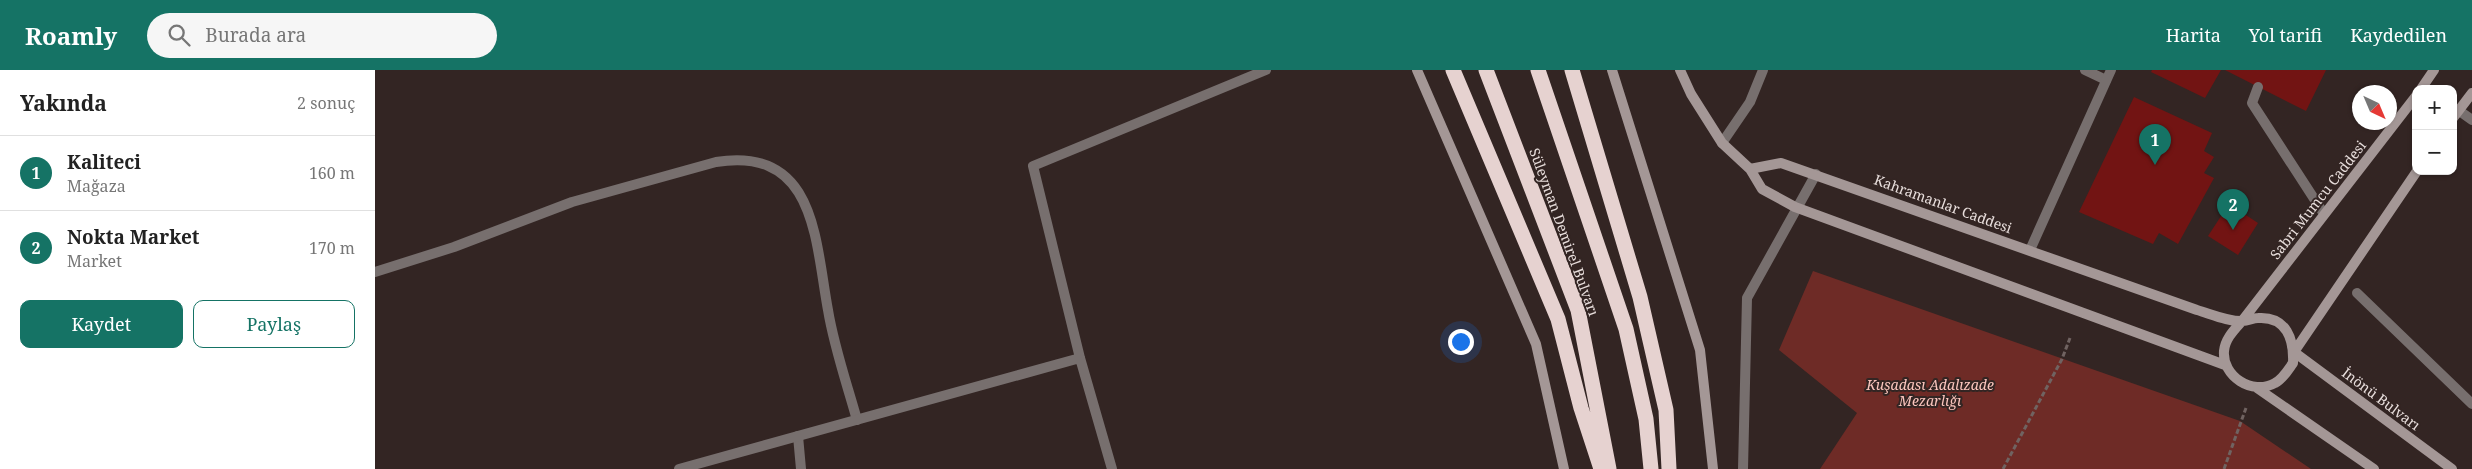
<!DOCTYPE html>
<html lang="tr">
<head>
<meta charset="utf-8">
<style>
	body { margin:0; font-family:"Noto Serif",serif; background:#f6f6f6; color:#222 }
	.controls { position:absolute; right:15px; top:15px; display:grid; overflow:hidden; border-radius:10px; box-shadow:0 1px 4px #0004 }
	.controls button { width:45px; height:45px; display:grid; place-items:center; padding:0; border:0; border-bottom:1px solid #e0e0e0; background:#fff; color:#222; font:25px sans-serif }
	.compass { position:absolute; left:1977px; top:15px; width:45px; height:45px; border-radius:50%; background:#fff; box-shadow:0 1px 4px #0004; rotate:136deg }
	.you { position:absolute; left:1085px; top:271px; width:18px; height:18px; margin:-12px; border:4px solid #fff; border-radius:50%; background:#1a73e8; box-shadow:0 0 0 8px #1a73e833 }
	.badge { display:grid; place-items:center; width:32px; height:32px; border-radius:50%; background:#157365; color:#fff; font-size:16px; font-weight:700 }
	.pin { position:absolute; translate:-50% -41px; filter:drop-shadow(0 1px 2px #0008) }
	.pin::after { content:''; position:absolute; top:26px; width:18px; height:15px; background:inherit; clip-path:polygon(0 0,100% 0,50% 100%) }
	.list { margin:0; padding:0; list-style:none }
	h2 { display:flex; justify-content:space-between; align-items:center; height:65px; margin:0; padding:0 20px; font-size:21px }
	h2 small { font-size:16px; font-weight:400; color:#767676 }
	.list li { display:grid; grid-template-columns:32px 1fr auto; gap:15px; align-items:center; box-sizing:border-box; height:75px; padding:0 20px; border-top:1px solid #e0e0e0 }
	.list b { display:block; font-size:19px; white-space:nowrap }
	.list p { margin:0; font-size:16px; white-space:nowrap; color:#767676 }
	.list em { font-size:16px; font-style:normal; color:#767676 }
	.actions { display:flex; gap:10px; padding:15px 20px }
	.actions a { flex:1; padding:11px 0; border:1px solid #157365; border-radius:10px; text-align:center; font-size:18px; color:#157365 }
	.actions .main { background:#157365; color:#fff }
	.icon { flex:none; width:28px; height:28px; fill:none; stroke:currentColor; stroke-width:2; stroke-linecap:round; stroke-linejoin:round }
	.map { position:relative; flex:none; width:2097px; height:399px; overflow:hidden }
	header { display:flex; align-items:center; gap:30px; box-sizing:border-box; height:70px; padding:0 25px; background:#157365; color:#fff }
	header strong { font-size:24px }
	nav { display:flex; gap:28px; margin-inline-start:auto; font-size:18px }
	.search { width:350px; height:45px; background:#f6f6f6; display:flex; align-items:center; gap:12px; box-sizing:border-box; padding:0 18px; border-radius:28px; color:#767676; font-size:19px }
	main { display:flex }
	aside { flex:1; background:#fff }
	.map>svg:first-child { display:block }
	.green { fill:#6e2b26 }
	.building { fill:#721413 }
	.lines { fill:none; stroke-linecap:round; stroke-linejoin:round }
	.path { stroke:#706361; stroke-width:3; stroke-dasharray:5 2.5; stroke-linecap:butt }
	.lane { stroke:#776f6e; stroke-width:10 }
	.street { stroke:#776f6e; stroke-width:10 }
	.secondary { stroke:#a49796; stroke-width:10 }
	.highway { stroke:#e6d2d0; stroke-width:15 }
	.labels { text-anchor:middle; stroke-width:4; stroke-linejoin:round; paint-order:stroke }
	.street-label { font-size:14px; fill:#e8dedc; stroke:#332523 }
	.park-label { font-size:14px; font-style:italic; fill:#fbc5bd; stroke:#332523 }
</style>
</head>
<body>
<header>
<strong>Roamly</strong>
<div class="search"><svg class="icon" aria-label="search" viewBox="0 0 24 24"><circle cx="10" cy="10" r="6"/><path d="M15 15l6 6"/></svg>Burada ara</div>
<nav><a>Harita</a><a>Yol tarifi</a><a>Kaydedilen</a></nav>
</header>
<main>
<aside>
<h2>Yakında<small>2 sonuç</small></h2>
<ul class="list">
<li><span class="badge">1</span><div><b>Kaliteci</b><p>Mağaza</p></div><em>160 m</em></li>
<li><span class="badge">2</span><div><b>Nokta Market</b><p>Market</p></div><em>170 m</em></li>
</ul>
<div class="actions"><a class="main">Kaydet</a><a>Paylaş</a></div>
</aside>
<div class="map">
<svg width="2097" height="399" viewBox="0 0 2097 399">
	<rect width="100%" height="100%" fill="#332523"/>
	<path class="green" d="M1438,201L1865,351L1936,399H1445L1482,343L1404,280Z"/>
	<path class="building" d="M1777,0H1846L1830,28L1776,2Z
		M1850,0H1951L1931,41Z
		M1759,27L1837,63L1829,81L1839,87L1829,103L1839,108L1803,174L1784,163L1778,174L1704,142Z
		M1854,134L1883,153L1863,185L1833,166Z"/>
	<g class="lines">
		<path class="path" d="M1628,399L1687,289L1695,268
			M1849,399L1871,338"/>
		<path class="lane" d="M1710,0L1731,10
			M1883,17L1877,33L1949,144
			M0,202L79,177L197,132L341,92C441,76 440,170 453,240C459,277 472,314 482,350
			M423,366L426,399"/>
		<path class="street" d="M2083,40L2097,50
			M1347,73L1375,32L1388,0
			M1655,180L1736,0
			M1982,223L2097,334
			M304,399L705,288
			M737,399L705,288L658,96L891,0
			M1368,399L1372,228L1441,104"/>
		<path class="secondary" d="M1042,0L1161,274L1189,399
			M1237,0L1325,280L1338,399
			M1305,0L1316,24L1347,73L1375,99L1387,119L1420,137L1850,295
			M2046,19L2059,0
			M2078,48L2097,23
			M1375,99L1406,93L1822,240C1836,244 1854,252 1868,251C1873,251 1878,248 1883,248C1912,246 1919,270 1918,293C1913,300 1908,309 1900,313C1877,326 1847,306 1849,281C1850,269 1859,260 1867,251L2041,26
			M2042,101L1919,282L2077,399
			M1882,318L1999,399"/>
		<path class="highway" d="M1078,0L1183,249L1206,338L1226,399
			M1111,0L1203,240L1234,399
			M1163,0L1251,259L1271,349L1276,399
			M1197,0L1265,227L1291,340L1294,399"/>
	</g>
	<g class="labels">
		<g class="street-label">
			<text transform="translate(1943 130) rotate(-52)" y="5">Sabri Mumcu Caddesi</text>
			<text transform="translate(1568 134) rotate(20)" y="5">Kahramanlar Caddesi</text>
			<text transform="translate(1189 162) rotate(70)" y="5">Süleyman Demirel Bulvarı</text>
			<text transform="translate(2006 329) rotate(37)" y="5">İnönü Bulvarı</text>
		</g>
		<g class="park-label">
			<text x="1555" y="320">Kuşadası Adalızade<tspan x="1555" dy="16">Mezarlığı</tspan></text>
		</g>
	</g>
</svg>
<div class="controls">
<button>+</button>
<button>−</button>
</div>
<svg class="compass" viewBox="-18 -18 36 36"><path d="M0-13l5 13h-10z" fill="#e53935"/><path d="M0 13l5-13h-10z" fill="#767676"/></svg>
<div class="you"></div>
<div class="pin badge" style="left:1780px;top:95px">1</div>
<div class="pin badge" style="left:1858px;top:160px">2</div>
</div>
</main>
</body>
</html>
